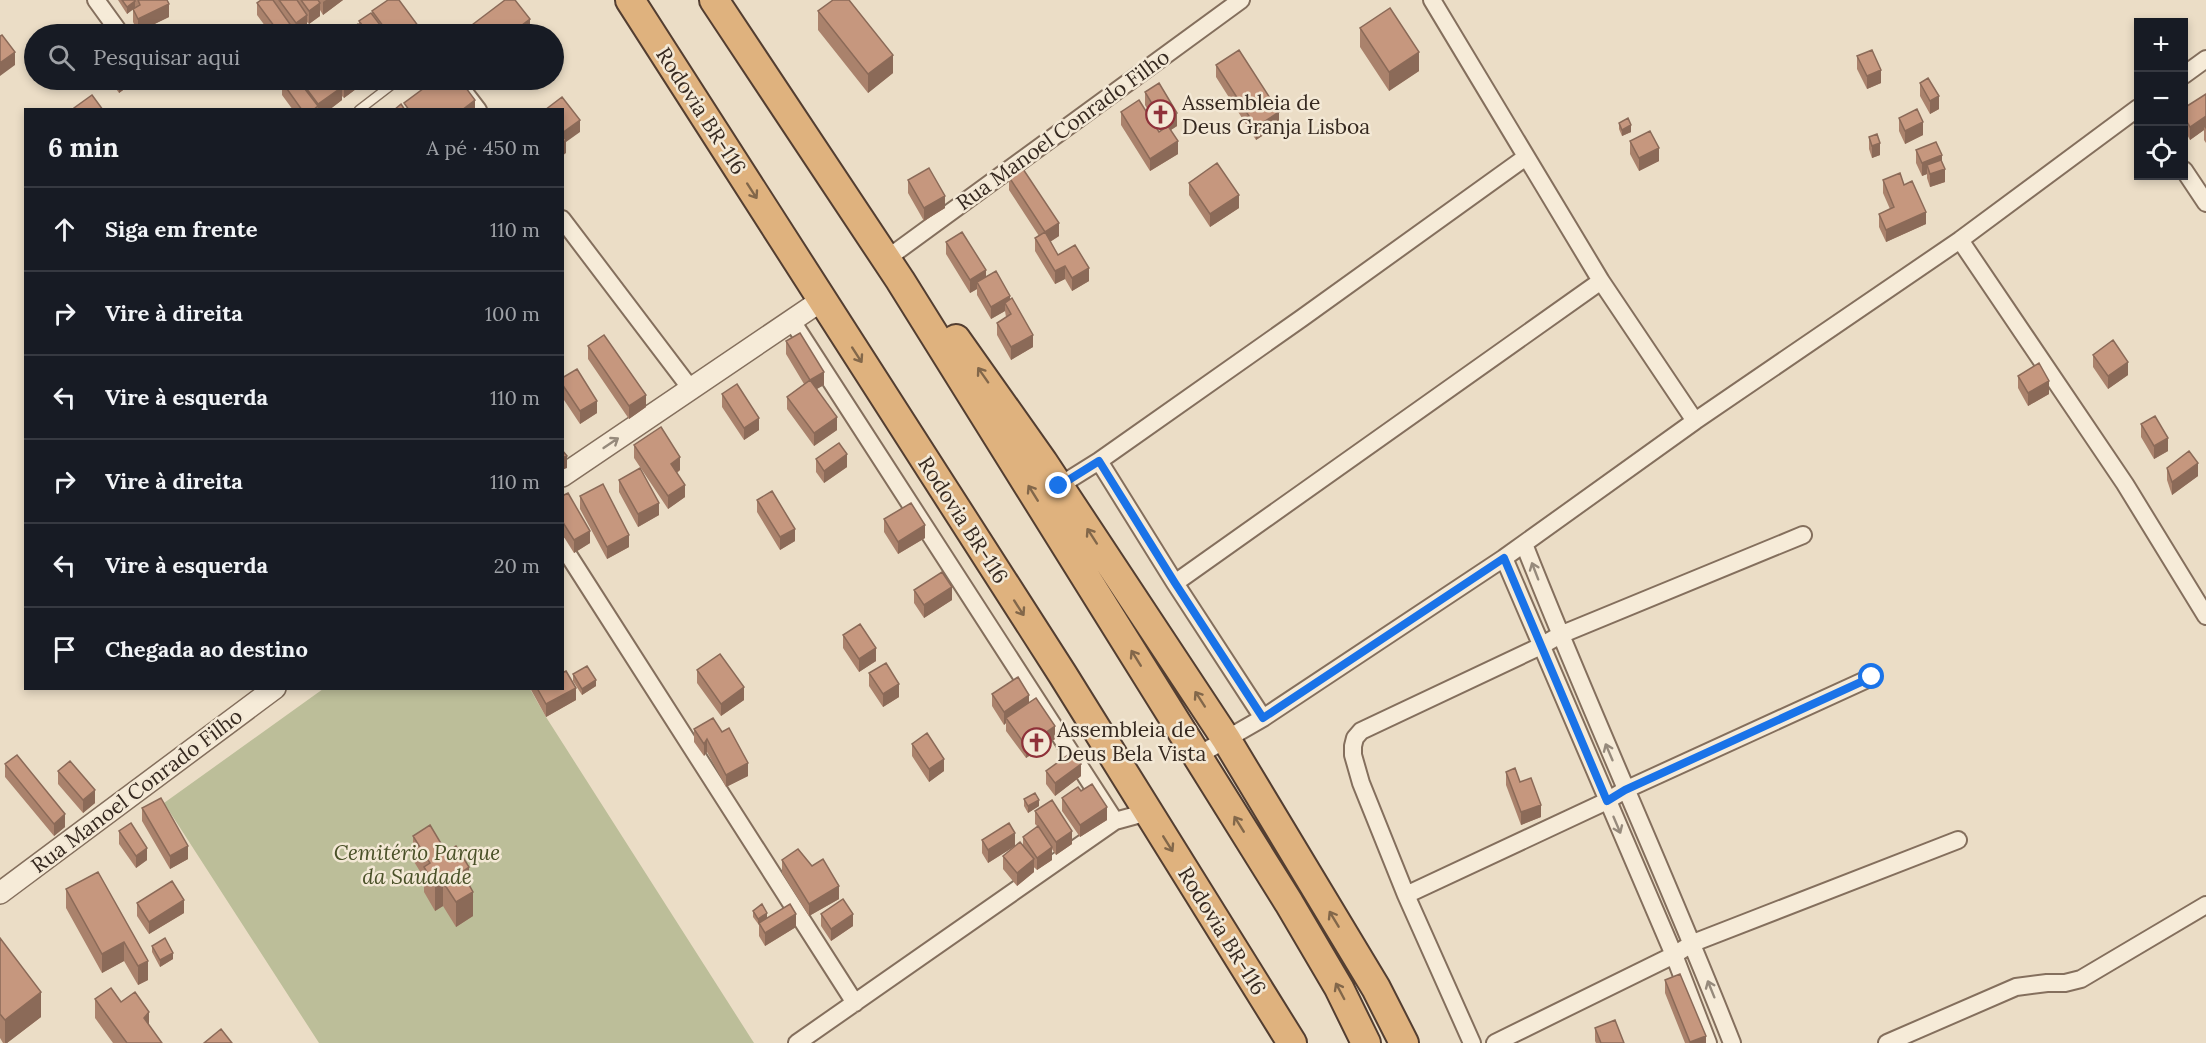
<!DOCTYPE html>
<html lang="pt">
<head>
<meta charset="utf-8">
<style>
	body { margin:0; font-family:Lora,serif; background:#20242c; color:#f1f3f6 }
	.controls { position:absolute; right:18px; top:18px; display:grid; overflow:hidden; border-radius:0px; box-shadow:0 3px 9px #0003 }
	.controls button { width:54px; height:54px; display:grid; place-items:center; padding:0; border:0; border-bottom:2px solid #363941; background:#171b24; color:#f1f3f6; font:30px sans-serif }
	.stop { position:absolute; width:18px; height:18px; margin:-14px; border:4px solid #1a73e8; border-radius:50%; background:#fff }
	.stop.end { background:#1a73e8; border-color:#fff; box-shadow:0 2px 6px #0008 }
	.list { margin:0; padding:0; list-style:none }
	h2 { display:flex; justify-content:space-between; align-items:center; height:78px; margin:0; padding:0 24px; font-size:26px }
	h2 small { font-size:20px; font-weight:400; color:#9ea1a6 }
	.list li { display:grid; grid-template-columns:39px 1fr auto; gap:18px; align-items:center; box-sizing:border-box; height:84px; padding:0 24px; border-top:2px solid #363941 }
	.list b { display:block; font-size:22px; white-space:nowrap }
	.list em { font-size:20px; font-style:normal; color:#9ea1a6 }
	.icon { flex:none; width:33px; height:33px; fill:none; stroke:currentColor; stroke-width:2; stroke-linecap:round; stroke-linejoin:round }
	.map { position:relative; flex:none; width:2206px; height:1043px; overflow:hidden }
	.search { position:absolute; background:#171b24; box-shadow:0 3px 9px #0003; left:24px; top:24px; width:540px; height:66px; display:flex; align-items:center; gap:15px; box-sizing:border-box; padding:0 21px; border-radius:33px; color:#9ea1a6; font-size:22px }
	.panel { position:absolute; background:#171b24; box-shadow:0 3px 9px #0003; left:24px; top:108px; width:540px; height:582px; border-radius:0px }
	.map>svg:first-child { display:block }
	.cemetery { fill:#bcbe99 }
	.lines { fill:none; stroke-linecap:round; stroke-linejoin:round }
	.service-casing { stroke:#846f5d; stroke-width:11 }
	.minor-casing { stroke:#846f5d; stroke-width:20 }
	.tertiary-casing { stroke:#846f5d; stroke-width:24 }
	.trunk-casing { stroke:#533e31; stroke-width:32 }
	.service { stroke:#f6ebd8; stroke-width:8 }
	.minor { stroke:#f6ebd8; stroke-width:16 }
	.tertiary { stroke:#f6ebd8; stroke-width:21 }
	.trunk { stroke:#dfb27e; stroke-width:28 }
	.wall { fill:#aa826c }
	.shaded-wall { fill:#8b6a58 }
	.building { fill:#c6977e; stroke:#8b6a58; stroke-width:1.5 }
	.oneway { stroke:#82674a }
	.oneway2 { stroke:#968a7c }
	.route { stroke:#1a73e8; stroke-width:8 }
	.labels { text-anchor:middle; stroke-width:5; stroke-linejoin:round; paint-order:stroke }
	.poi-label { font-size:21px; fill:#362920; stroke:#f3e8d5; text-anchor:start }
	.street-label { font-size:21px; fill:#362920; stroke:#f3e8d5 }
	.park-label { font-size:21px; font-style:italic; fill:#4a5128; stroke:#f3e8d5 }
</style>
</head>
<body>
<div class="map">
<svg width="2206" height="1043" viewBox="0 0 2206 1043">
	<rect width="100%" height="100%" fill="#ebddc6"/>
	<path class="cemetery" d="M323,689H530L546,717L754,1043H319L164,803Z"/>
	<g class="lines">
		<defs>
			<path id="service" d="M359,110L398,80"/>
			<path id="minor" d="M96,0L117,29
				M1432,0L1601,281L1695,421
				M2184,75L2206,59
				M455,80L478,110
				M2184,170L2206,203
				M562,219L691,389
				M1960,240L2125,484L2206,616
				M885,260L1241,0
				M792,321L1115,821
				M1099,461L1175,583L1263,718
				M1059,486L1099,461L1302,318L1526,157
				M1524,544C1590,712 1666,875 1732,1043
				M562,545L855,1003
				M1504,558L1674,955L1708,1043
				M1175,583L1601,281
				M1197,756L1263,718L1504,558L1695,421L1960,240L2138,108
				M1406,895L1607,801L1625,790L1872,677
				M797,1043L1115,821L1148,812
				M1472,1043L1406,895L1361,783L1353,755V746L1355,738L1361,731L1541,646L1560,635L1803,535
				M1495,1043L1674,955L1693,943L1958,840
				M1887,1043L2016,987L2047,983H2065L2081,979L2206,905"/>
			<path id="tertiary" d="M562,476L822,300
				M0,893L275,688"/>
			<path id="trunk" d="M630,0L1063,675L1292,1043
				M714,0L900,280L1289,903L1339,988L1366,1043
				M956,339L1043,462L1226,739L1376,988L1404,1043"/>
		</defs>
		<use href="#service" class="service-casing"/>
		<use href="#minor" class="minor-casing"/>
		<use href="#tertiary" class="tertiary-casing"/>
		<use href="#trunk" class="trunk-casing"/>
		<use href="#service" class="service"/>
		<use href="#minor" class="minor"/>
		<use href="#tertiary" class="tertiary"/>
		<use href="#trunk" class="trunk"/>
	</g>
	<path class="wall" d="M118,0H135V1V0H167L169,17L138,32L133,22V9L127,14Z
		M261,0H343L323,15L320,10V16L309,24L307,22V27L297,34H295L292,32V34H271L257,15V3Z
		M372,11L419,34H346V32L359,26V21L372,14Z
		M818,11L893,73L868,93L818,30Z
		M1360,28L1419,71L1389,91L1360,47Z
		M1857,56L1881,83L1867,89L1857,69Z
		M1216,65L1279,125L1256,140L1216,77Z
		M110,80H137L119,93Z
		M286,80H367L357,87L356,85V89L344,98L342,96V100L329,110H293L282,95V82Z
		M1920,83L1939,109L1930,114L1920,96Z
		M1145,92L1177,126L1171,130L1178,154L1150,171L1121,125V112L1159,132L1160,131L1145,105Z
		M2206,94V143L2204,140V130L2190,140L2184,129V108Z
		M1899,118L1923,135L1905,144L1899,131Z
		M1619,123L1631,132L1622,136L1619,129Z
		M1869,137L1880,155L1872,158L1869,149Z
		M1630,141L1659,161L1639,171L1630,154Z
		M1916,150L1942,161L1945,182L1930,187L1927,178V174L1922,176L1916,163Z
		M1009,177L1059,236L1050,242L1058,255L1089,281L1072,291L1065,279L1055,284L1035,251V238L1039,236L1009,190Z
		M908,180L945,208L924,221L908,193Z
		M1883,180L1904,185L1926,224L1886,242L1879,227V214L1890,209L1883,193Z
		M1189,183L1239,208L1210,227L1189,195Z
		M946,242L986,277L1010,300L1033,347L1011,360L997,335V323L1006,317L1005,311L991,319L977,295V289L970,293L946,254Z
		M786,341L824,385L816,389L837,430L814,446L787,409V397L804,384L786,354Z
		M588,346L646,407L629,419L588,359Z
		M2093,355L2128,375L2108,389L2093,367Z
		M2018,376L2049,394L2028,406L2018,388Z
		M562,378L597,413L580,424L562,397Z
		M722,394L759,430L744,440L722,407Z
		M2141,424L2168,451L2154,459L2141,437Z
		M634,445L680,470L677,473L685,497L668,509L634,458Z
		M816,459L847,467L824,483L816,472Z
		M2167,468L2198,476L2172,495L2167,480Z
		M619,480L659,515L638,527L619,492Z
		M562,496L590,543L574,553L562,534Z
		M580,496L629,547L607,559L580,509Z
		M757,500L795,541L780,550L757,512Z
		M884,519L925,538L898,554L884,532Z
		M914,590L952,600L924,618L914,603Z
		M843,635L876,661L859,672L843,648Z
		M697,670L744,700L721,716L697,683Z
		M869,673L899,697L883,707L869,686Z
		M573,674L596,686L582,695L573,681Z
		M530,688H562L576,700L546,717Z
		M992,694L1029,703L1055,739L1026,758L1006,731V723L1004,725L992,706Z
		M694,729L722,732L748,776L726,787L707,752L704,756L694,742Z
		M912,744L944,771L929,782L912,756Z
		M5,764L65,827L54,836L5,777Z
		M58,771L95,803L83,813L58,784Z
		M1046,771L1081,776L1055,796L1046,784Z
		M1506,772L1520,782L1541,817L1521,825L1506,785Z
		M1062,798L1107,820L1080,837L1062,811Z
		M1024,799L1039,806L1028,813L1024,806Z
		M142,808L188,859L170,869L142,821Z
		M1035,811L1072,844L1056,855L1052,849V860L1037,870L1034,867V872L1017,886L1003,869V856L1023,845V837L1038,827L1035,824Z
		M119,831L147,860L136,868L119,844Z
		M413,836L446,852L469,884L473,916L456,927L443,906L435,911L424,892V878L413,860Z
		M982,840L1015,846L988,863L982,853Z
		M782,860L812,866L839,899L809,916L782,873Z
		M98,872L148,980L138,985L124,961L102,973L66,908V889Z
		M137,903L184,913L149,934L137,916Z
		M753,911L767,918L796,927L765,946L759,936V925L753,917Z
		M821,914L853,926L831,941L821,926Z
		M0,938L41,1017L7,1043H3L0,1038Z
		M152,946L173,959L160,967L152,952Z
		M1665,980L1706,1043H1685L1665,993Z
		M95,999L121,1002L149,1025L162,1043H113L95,1018Z
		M1595,1028L1624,1043H1596L1595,1041Z"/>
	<path class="shaded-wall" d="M326,0H343L323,15V2Z
		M135,1V8L127,14V7Z
		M320,3V16L309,24V11Z
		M169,4V17L138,32V19Z
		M307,15V27L297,34H296V23Z
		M530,19V32L527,34H510Z
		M292,27V34H281Z
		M419,27V34H409Z
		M15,52V65L0,76V63Z
		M1419,52V71L1389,91V72Z
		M893,55V73L868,93V74Z
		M1881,70V83L1867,89V76Z
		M119,80H137L119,93Z
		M351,80H356V89L344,98V85Z
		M357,80H367L357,87Z
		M342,87V100L329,110H318V104Z
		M1939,96V109L1930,114V101Z
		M475,100V110H462Z
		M1279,112V125L1256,140V127Z
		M1177,113V126L1163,135V122Z
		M2206,116V129L2204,127V130L2190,140V127Z
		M580,120V132L566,142V153L562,156V133Z
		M1923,122V135L1905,144V131Z
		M1631,125V132L1622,136V130Z
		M1178,141V154L1150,171V159Z
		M1880,143V155L1872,158V146Z
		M1659,148V161L1639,171V158Z
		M1942,155V167L1927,165V174L1922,176V163Z
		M1945,169V182L1930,187V174Z
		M1239,195V208L1210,227V214Z
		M945,196V208L924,221V208Z
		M1926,212V224L1886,242V230Z
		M1059,223V236L1045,245V232Z
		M1065,266V279L1055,284V271Z
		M1089,268V281L1072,291V278Z
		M986,270V283L977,282V289L970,293V280Z
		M1010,296V309L1005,303V311L991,319V307Z
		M1033,335V347L1011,360V347Z
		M2128,362V375L2108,389V376Z
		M824,372V385L810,393V380Z
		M2049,381V394L2028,406V393Z
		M646,395V407L629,419V406Z
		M597,401V413L580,424V411Z
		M837,417V430L814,446V433Z
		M759,418V430L744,440V428Z
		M2168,438V451L2154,459V446Z
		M847,454V467L824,483V471Z
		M567,456V468L562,470V458Z
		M680,457V470L671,476V464Z
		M2198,463V476L2172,495V482Z
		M685,485V497L668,509V496Z
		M659,503V515L638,527V514Z
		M925,525V538L898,554V542Z
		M795,529V541L780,550V537Z
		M590,531V543L574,553V540Z
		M629,535V547L607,559V547Z
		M952,587V600L924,618V605Z
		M876,648V661L859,672V659Z
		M596,680V686L582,695V689Z
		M899,684V697L883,707V694Z
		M744,687V700L721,716V704Z
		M576,688V700L546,717V704Z
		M1029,695V708L1006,718V723L1004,725V712Z
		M1055,726V739L1026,758V746Z
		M707,739V752L704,756V744Z
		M944,759V771L929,782V769Z
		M748,763V776L726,787V775Z
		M1081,764V776L1055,796V783Z
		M95,790V803L83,813V800Z
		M1039,800V806L1028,813V806Z
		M1541,805V817L1521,825V812Z
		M1107,807V820L1080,837V825Z
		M65,814V827L54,836V824Z
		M1072,831V844L1056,855V842Z
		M1015,833V846L988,863V850Z
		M188,846V859L170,869V856Z
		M1052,847V860L1037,870V858Z
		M147,848V860L136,868V856Z
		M1034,859V872L1017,886V873Z
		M469,867V892L462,872Z
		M443,882V906L435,911V886Z
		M839,886V899L809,916V904Z
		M473,892V916L456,927V902Z
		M184,900V913L149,934V922Z
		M767,913V919L759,923L758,925V919Z
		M796,914V927L765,946V933Z
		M853,914V926L831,941V929Z
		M124,942V961L102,973V954Z
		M173,953V959L160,967V960Z
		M148,961V980L138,985V966Z
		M41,992V1017L7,1043H5V1020Z
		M149,1012V1031L144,1018Z
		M1706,1036V1043H1690V1042Z"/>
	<path class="building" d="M122,0H135V1L127,7Z
		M138,0H167L169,4L138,19L133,9L140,5Z
		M261,0H273L292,27L280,34L257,3Z
		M279,0H297L307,15L296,23Z
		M301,0H318L320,3L309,11Z
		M388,0H399L419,27L409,34H389L372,11Z
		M505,0H515L530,19L510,34H467L464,31Z
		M833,0H849L893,55L868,74L818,11Z
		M1390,8L1419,52L1389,72L1360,28Z
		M371,13L387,34H369L359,21Z
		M358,24L366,34H348L346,32Z
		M119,27L124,34H107Z
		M176,31L179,34H169Z
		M2,35L15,52L0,63V36Z
		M1239,50L1279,112L1256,127L1216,65Z
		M1872,50L1881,70L1867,76L1857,56Z
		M1928,78L1939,96L1930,101L1920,83Z
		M286,80H298L318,106L313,110H302L282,82Z
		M300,80H337L342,87L318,104Z
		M340,80H351L344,85Z
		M435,80H460L475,100L462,110H409L404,103Z
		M1159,83L1177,113L1163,122L1145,92Z
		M2206,94V116L2190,127L2184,117V108Z
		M92,95L103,110H75L74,108Z
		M562,97L580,120L562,133V110H545Z
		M1139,100L1159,132L1168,126L1178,141L1150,159L1121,112Z
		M401,104L405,110H394Z
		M1917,109L1923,122L1905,131L1899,118Z
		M1628,118L1631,125L1622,130L1619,123Z
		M1650,131L1659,148L1639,158L1630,141Z
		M1877,134L1880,143L1872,146L1869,137Z
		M562,135L566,140L562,143Z
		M1936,142L1942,155L1922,163L1916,150Z
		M1941,160L1945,169L1930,174L1927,165Z
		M1217,163L1239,195L1210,214L1189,183Z
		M929,168L945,196L924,208L908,180Z
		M1023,169L1059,223L1045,232L1009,177Z
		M1900,173L1904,185L1912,181L1926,212L1886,230L1879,214L1894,207L1883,180Z
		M962,232L986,270L970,280L946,242Z
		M1045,232L1058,255L1075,245L1089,268L1072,278L1065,266L1055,271L1035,238Z
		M996,271L1010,296L991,307L977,282Z
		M1012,298L1033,335L1011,347L997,323L1011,314L1005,303Z
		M800,333L824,372L810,380L837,417L814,433L787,397L810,380L786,341Z
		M604,335L646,395L629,406L588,346Z
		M2113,340L2128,362L2108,376L2093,355Z
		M2039,363L2049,381L2028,393L2018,376Z
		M577,369L597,401L580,411L562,384V378Z
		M737,384L759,418L744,428L722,394Z
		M2155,416L2168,438L2154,446L2141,424Z
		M661,427L680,457L671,464L685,485L668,496L634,445Z
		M839,443L847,454L824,471L816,459Z
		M562,450L567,456L562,458Z
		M2189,451L2198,463L2172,482L2167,468Z
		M640,468L659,503L638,514L619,480Z
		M603,484L629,535L607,547L580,496Z
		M772,491L795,529L780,537L757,500Z
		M568,493L590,531L574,540L562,521V496Z
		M911,503L925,525L898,542L884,519Z
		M942,572L952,587L924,605L914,590Z
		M860,624L876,648L859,659L843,635Z
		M720,654L744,687L721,704L697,670Z
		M886,663L899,684L883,694L869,673Z
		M587,666L596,680L582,689L573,674Z
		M566,671L576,688L546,704L537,688H562V673Z
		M1018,677L1029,695L1004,712L992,694Z
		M1036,698L1055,726L1026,746L1006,718Z
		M713,718L722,732L729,728L748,763L726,775L707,739L704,744L694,729Z
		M927,733L944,759L929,769L912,744Z
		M1072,752L1081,764L1055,783L1046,771Z
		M17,755L65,814L54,824L5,764Z
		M70,761L95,790L83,800L58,771Z
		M1515,768L1520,782L1531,778L1541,805L1521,812L1506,772Z
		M1092,784L1107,807L1080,825L1062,798L1078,787L1081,791Z
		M1035,793L1039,800L1028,806L1024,799Z
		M161,798L188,846L170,856L142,808Z
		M1052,800L1072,831L1056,842L1035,811Z
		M131,823L147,848L136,856L119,831Z
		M1009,823L1015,833L988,850L982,840Z
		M430,825L446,852L456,846L469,867L462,872L473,892L456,902L443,882L435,886L424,867L430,863L413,836Z
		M1038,826L1052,847L1037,858L1023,837Z
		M1020,842L1034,859L1017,873L1003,856Z
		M798,849L812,866L823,859L839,886L809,904L782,860Z
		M98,872L148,961L138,966L124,942L102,954L66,889Z
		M172,881L184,900L149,922L137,903Z
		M843,899L853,914L831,929L821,914Z
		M762,904L767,913L758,919L753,911Z
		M790,904L796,914L765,933L759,923Z
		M0,938L41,992L5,1020L0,1014Z
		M165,938L173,953L160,960L152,946Z
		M1680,974L1706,1036L1690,1042L1665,980Z
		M111,988L121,1002L135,992L149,1012L144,1018L162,1043H127L95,999Z
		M1615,1020L1624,1043H1601L1595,1028Z
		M221,1029L232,1043H204Z"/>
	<defs><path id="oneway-shaft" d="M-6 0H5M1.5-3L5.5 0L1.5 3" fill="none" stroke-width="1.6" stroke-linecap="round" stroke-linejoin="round" transform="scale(1.5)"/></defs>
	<g class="oneway">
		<use href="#oneway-shaft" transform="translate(752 191) rotate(57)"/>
		<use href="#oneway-shaft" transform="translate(857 355) rotate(57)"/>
		<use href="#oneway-shaft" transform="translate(983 375) rotate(-125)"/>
		<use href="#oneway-shaft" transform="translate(1033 493) rotate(-122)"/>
		<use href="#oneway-shaft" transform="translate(1092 536) rotate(-123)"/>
		<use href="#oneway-shaft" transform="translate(1019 608) rotate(57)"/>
		<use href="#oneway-shaft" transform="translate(1136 658) rotate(-122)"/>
		<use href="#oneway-shaft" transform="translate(1200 699) rotate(-123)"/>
		<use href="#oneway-shaft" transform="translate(1239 824) rotate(-122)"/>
		<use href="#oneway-shaft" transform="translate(1168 844) rotate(58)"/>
		<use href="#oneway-shaft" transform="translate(1334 919) rotate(-121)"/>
		<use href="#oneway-shaft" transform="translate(1340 991) rotate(-118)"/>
	</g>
	<g class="oneway2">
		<use href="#oneway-shaft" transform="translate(611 443) rotate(-34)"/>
		<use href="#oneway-shaft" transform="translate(1535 571) rotate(-111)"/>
		<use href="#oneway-shaft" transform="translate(1609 752) rotate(-113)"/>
		<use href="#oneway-shaft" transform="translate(1617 825) rotate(67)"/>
		<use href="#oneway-shaft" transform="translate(1711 989) rotate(-112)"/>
	</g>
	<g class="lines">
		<path class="route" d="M1059,486L1099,461L1175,583L1263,718L1504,558L1607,801L1625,790L1872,677"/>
	</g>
	<defs>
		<symbol id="church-ring" viewBox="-11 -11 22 22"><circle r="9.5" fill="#f3e8d5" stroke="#8f3139" stroke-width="1.5"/><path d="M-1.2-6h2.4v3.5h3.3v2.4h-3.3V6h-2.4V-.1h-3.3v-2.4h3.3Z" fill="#8f3139"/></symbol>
	</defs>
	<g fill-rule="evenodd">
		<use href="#church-ring" x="1144" y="98" width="33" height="33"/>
		<use href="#church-ring" x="1020" y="726" width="33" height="33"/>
	</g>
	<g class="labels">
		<g class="poi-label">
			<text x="1182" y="110">Assembleia de<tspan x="1182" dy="24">Deus Granja Lisboa</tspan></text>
			<text x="1057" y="737">Assembleia de<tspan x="1057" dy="24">Deus Bela Vista</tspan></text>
		</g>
		<g class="street-label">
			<text transform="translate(701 111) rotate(57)" y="7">Rodovia BR-116</text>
			<text transform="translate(1063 130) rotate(-36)" y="7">Rua Manoel Conrado Filho</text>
			<text transform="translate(963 520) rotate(57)" y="7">Rodovia BR-116</text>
			<text transform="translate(137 791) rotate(-37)" y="7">Rua Manoel Conrado Filho</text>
			<text transform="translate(1222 931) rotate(58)" y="7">Rodovia BR-116</text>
		</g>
		<g class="park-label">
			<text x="417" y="860">Cemitério Parque<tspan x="417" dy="24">da Saudade</tspan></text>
		</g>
	</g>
</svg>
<div class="controls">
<button>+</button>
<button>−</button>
<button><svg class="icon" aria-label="locate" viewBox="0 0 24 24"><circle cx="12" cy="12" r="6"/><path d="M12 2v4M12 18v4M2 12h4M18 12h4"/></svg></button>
</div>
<div class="stop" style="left:1872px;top:677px"></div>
<div class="stop end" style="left:1059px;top:486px"></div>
<div class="search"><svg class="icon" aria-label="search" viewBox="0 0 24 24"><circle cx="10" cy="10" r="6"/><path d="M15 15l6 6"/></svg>Pesquisar aqui</div>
<section class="panel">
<h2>6 min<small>A pé · 450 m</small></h2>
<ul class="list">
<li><svg class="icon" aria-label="ahead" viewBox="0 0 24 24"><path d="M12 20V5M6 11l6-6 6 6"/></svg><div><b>Siga em frente</b></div><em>110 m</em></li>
<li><svg class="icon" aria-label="right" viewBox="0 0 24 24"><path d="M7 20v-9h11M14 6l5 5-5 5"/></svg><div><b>Vire à direita</b></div><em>100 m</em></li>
<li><svg class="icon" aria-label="left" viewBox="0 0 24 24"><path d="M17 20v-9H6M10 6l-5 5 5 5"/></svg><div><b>Vire à esquerda</b></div><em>110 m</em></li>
<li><svg class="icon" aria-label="right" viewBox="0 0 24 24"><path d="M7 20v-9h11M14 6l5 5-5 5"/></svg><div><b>Vire à direita</b></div><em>110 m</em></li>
<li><svg class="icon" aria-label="left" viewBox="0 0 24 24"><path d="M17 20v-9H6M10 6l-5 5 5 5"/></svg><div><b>Vire à esquerda</b></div><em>20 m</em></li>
<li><svg class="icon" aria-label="arrive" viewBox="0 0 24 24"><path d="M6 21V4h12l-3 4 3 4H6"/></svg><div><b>Chegada ao destino</b></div></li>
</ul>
</section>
</div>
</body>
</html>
